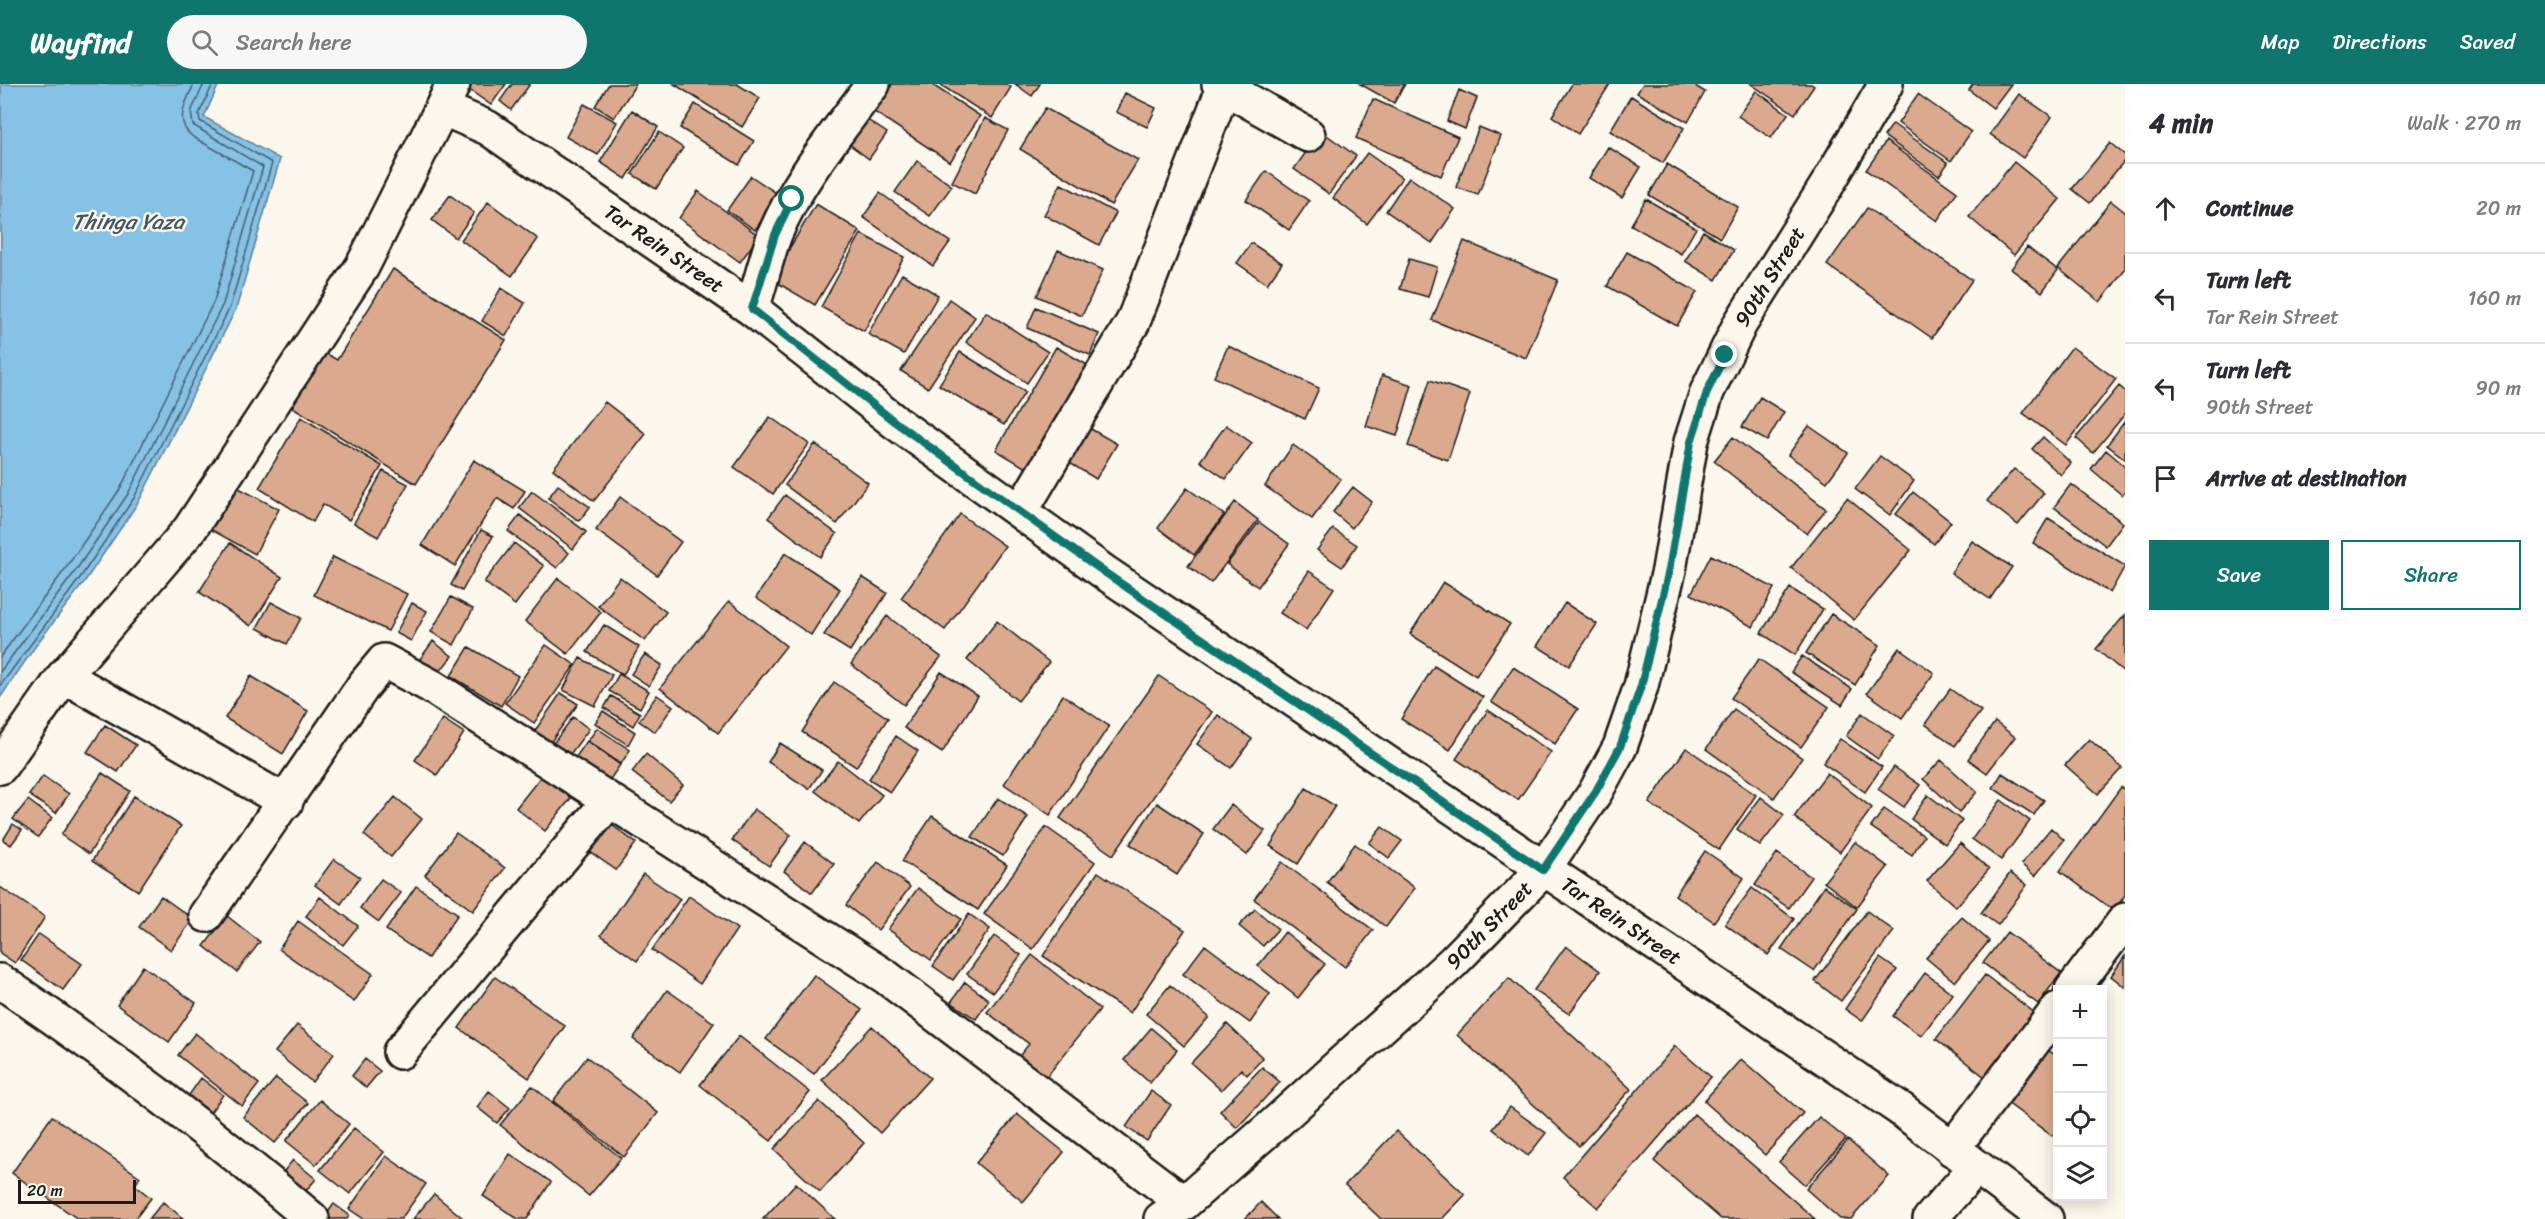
<!DOCTYPE html>
<html lang="en">
<head>
<meta charset="utf-8">
<style>
	body { margin:0; font-family:Sriracha,sans-serif; background:#f7f7f7; color:#2b2b33 }
	.controls { position:absolute; right:18px; bottom:18px; display:grid; overflow:hidden; border-radius:0px; box-shadow:0 3px 15px #0003 }
	.controls button { width:54px; height:54px; display:grid; place-items:center; padding:0; border:0; border-bottom:2px solid #e1e1e2; background:#fff; color:#2b2b33; font:30px sans-serif }
	.scale { position:absolute; left:18px; bottom:15px; width:118px; box-sizing:border-box; padding-left:6px; border:3px solid #1c1c1c; border-top:0; font-size:16px; line-height:21px; white-space:nowrap; color:#1c1c1c; -webkit-text-stroke:4px #fbf7ec; paint-order:stroke }
	.stop { position:absolute; width:18px; height:18px; margin:-14px; border:4px solid #0f766e; border-radius:50%; background:#fff }
	.stop.end { background:#0f766e; border-color:#fff; box-shadow:0 2px 6px #0008 }
	.list { margin:0; padding:0; list-style:none }
	h2 { display:flex; justify-content:space-between; align-items:center; height:78px; margin:0; padding:0 24px; font-size:26px }
	h2 small { font-size:20px; font-weight:400; color:#7c7c81 }
	.list li { display:grid; grid-template-columns:39px 1fr auto; gap:18px; align-items:center; box-sizing:border-box; height:90px; padding:0 24px; border-top:2px solid #e1e1e2 }
	.list b { display:block; font-size:22px; white-space:nowrap }
	.list p { margin:0; font-size:20px; white-space:nowrap; color:#7c7c81 }
	.list em { font-size:20px; font-style:normal; color:#7c7c81 }
	.actions { display:flex; gap:12px; padding:18px 24px }
	.actions a { flex:1; padding:14px 0; border:2px solid #0f766e; border-radius:0px; text-align:center; font-size:21px; color:#0f766e }
	.actions .main { background:#0f766e; color:#fff }
	.icon { flex:none; width:33px; height:33px; fill:none; stroke:currentColor; stroke-width:2; stroke-linecap:round; stroke-linejoin:round }
	.map { position:relative; flex:none; width:2125px; height:1135px; overflow:hidden }
	header { display:flex; align-items:center; gap:36px; box-sizing:border-box; height:84px; padding:0 30px; background:#0f766e; color:#fff }
	header strong { font-size:28px }
	nav { display:flex; gap:33px; margin-inline-start:auto; font-size:21px }
	.search { width:420px; height:54px; background:#f7f7f7; display:flex; align-items:center; gap:15px; box-sizing:border-box; padding:0 21px; border-radius:33px; color:#7c7c81; font-size:22px }
	main { display:flex }
	aside { flex:1; background:#fff }
	.map>svg:first-child { display:block }
	.water { fill:#86c1e6; stroke:#5c7f95; stroke-width:1.5 }
	.lines { fill:none; stroke-linecap:round; stroke-linejoin:round }
	.shore { stroke:#465e6d; stroke-width:1.5 }
	.building { fill:#dba98e; stroke:#1c1c1c; stroke-width:1.5 }
	.minor-casing { stroke:#1c1c1c; stroke-width:38 }
	.minor { stroke:#fbf7ec; stroke-width:33 }
	.route { stroke:#0f766e; stroke-width:8 }
	.labels { text-anchor:middle; stroke-width:5; stroke-linejoin:round; paint-order:stroke }
	.street-label { font-size:21px; fill:#1c1c1c; stroke:#fbf7ec }
	.water-label { font-size:22px; font-style:italic; fill:#415663; stroke:#fbf7ec }
</style>
</head>
<body>
<header>
<strong>Wayfind</strong>
<div class="search"><svg class="icon" aria-label="search" viewBox="0 0 24 24"><circle cx="10" cy="10" r="6"/><path d="M15 15l6 6"/></svg>Search here</div>
<nav><a>Map</a><a>Directions</a><a>Saved</a></nav>
</header>
<main>
<div class="map">
<svg width="2125" height="1135" viewBox="0 0 2125 1135">
	<rect width="100%" height="100%" fill="#fbf7ec"/>
	<filter id="ink" filterUnits="userSpaceOnUse"><feTurbulence type="fractalNoise" baseFrequency=".0167" numOctaves="2"/><feDisplacementMap in="SourceGraphic" scale="12" xChannelSelector="R" yChannelSelector="G"/><feConvolveMatrix kernelMatrix="1 2 1 2 8 2 1 2 1" color-interpolation-filters="sRGB"/></filter>
	<g filter="url(#ink)">
		<path class="water" d="M1,0H219L204,33L280,75L236,225L139,417L85,497L39,557L0,614Z"/>
		<g class="lines">
			<path class="shore" d="M0,573L66,484L120,405L214,217L253,87L193,53C173,38 186,18 194,0
				M0,588L74,489L128,410L223,220L263,83L193,41L191,28L204,0
				M0,602L80,494L134,414L230,223L272,79L200,37L199,30L213,0"/>
		</g>
		<path class="building" d="M461,0H506L491,21Z
			M512,0H530L511,26L500,17Z
			M609,0H636L614,34L595,22Z
			M674,0H737L760,14L742,43Z
			M891,0H931L980,32L950,78L873,27Z
			M939,0H1006L1011,3L992,34Z
			M1015,0H1040L1032,12Z
			M1360,0H1405L1394,19Z
			M1572,0H1610L1578,50L1552,32Z
			M1643,0H1692L1705,8L1688,38L1637,9Z
			M1751,0H1811L1814,2L1795,30Z
			M1973,0H2011L1993,24L1969,6Z
			M1459,6L1477,14L1465,45L1447,37Z
			M1756,7L1788,30L1771,54L1738,32Z
			M1125,9L1156,24L1147,43L1116,28Z
			M1918,10L1971,48L1951,77L1898,39Z
			M2019,10L2052,33L2023,74L1990,50Z
			M1631,12L1684,44L1663,79L1610,47Z
			M1373,15L1458,53L1441,92L1356,54Z
			M584,20L617,38L598,71L566,53Z
			M695,20L754,57L739,81L680,44Z
			M1045,24L1138,76L1111,121L1020,65Z
			M632,26L658,43L626,95L600,78Z
			M863,33L887,49L869,75L845,57Z
			M985,34L1008,46L975,110L952,98Z
			M1893,40L1948,79L1939,92L1884,52Z
			M1479,43L1501,52L1478,111L1456,103Z
			M1321,47L1356,72L1329,110L1294,85Z
			M659,48L683,64L656,105L632,90Z
			M1886,57L1957,108L1937,137L1866,86Z
			M2110,59L2125,71V76L2090,119L2072,105Z
			M1608,63L1641,83L1622,114L1589,94Z
			M1367,69L1402,94L1367,140L1333,114Z
			M917,77L952,102L930,132L895,108Z
			M2014,78L2060,115L2014,171L1969,133Z
			M1667,80L1738,123L1720,154L1649,111Z
			M1266,87L1309,117L1289,146L1246,116Z
			M751,92L779,111L755,146L727,126Z
			M1409,93L1455,125L1432,159L1386,127Z
			M1061,100L1116,129L1099,161L1044,131Z
			M698,107L759,152L740,178L679,134Z
			M880,109L950,158L933,182L863,133Z
			M450,111L474,129L456,154L432,136Z
			M1646,115L1696,144L1681,170L1631,141Z
			M2111,117L2125,128V186L2100,218L2058,184Z
			M488,118L538,155L512,192L461,156Z
			M816,120L860,147L815,221L771,195Z
			M1867,124L1972,196L1932,254L1827,181Z
			M1703,147L1734,166L1716,196L1685,177Z
			M861,150L904,173L864,247L821,223Z
			M1464,157L1558,196L1526,274L1432,236Z
			M1251,159L1282,179L1267,200L1237,179Z
			M2027,163L2058,186L2042,208L2011,185Z
			M1058,166L1103,186L1082,232L1037,212Z
			M1627,168L1697,208L1677,242L1607,202Z
			M1409,175L1437,183L1428,213L1400,205Z
			M393,185L506,256L416,400L291,322L325,269L337,276Z
			M902,190L938,211L904,270L868,250Z
			M501,204L525,219L506,252L482,237Z
			M949,215L975,233L928,304L901,287Z
			M1036,223L1099,250L1090,271L1027,244Z
			M986,228L1048,268L1027,299L966,258Z
			M1228,262L1319,304L1305,335L1214,293Z
			M1056,263L1096,286L1036,390L996,366Z
			M2072,263L2116,295L2066,361L2023,329Z
			M960,268L1025,308L1004,341L939,301Z
			M1382,291L1412,301L1397,352L1366,342Z
			M1430,296L1470,310L1448,376L1408,362Z
			M2119,302L2125,307V330L2093,369L2076,354Z
			M1760,313L1784,328L1767,357L1742,343Z
			M605,318L646,350L594,417L553,385Z
			M301,333L382,382L349,436L323,420L313,438L259,404Z
			M770,333L809,360L773,410L734,383Z
			M2125,337V375L2107,361Z
			M1084,341L1117,360L1096,395L1063,375Z
			M1226,341L1252,359L1226,395L1200,377Z
			M1809,342L1848,369L1827,398L1788,371Z
			M1733,353L1826,425L1807,450L1714,377Z
			M2043,353L2071,379L2061,391L2032,365Z
			M815,360L868,399L837,440L785,401Z
			M1293,361L1341,395L1312,435L1265,402Z
			M2106,366L2125,382V407L2122,411L2091,385Z
			M1880,372L1914,397L1890,431L1855,405Z
			M474,376L525,407L514,425L497,414L455,482L422,461Z
			M2014,385L2044,409L2018,441L1987,417Z
			M383,387L408,400L378,453L354,439Z
			M2071,400L2123,439L2106,462L2054,423Z
			M233,401L279,425L255,470L210,445Z
			M558,401L590,423L579,437L548,414Z
			M1353,403L1372,418L1352,444L1333,428Z
			M1187,404L1224,431L1194,471L1158,444Z
			M532,407L586,448L573,465L519,424Z
			M1913,408L1951,438L1934,460L1896,430Z
			M785,411L837,450L820,473L768,434Z
			M620,413L681,458L657,491L596,446Z
			M1847,414L1911,466L1854,536L1791,484Z
			M1235,418L1258,436L1211,499L1188,482Z
			M960,430L1005,462L945,546L901,514Z
			M520,431L569,469L557,484L508,447Z
			M2048,434L2125,482L2110,509L2033,459Z
			M1259,438L1289,460L1258,503L1227,480Z
			M1333,445L1357,461L1342,483L1317,466Z
			M481,446L493,452L462,507L451,501Z
			M1972,457L2012,483L1990,515L1951,489Z
			M230,459L282,493L251,542L199,508Z
			M514,459L544,482L515,521L484,498Z
			M785,469L840,505L811,551L756,514Z
			M1711,471L1774,504L1753,543L1691,510Z
			M333,473L407,510L388,547L314,511Z
			M1309,487L1334,504L1306,546L1280,529Z
			M620,493L666,528L645,557L598,522Z
			M862,493L887,509L850,567L824,551Z
			M558,494L601,528L568,570L525,537Z
			M1443,498L1510,540L1476,592L1410,550Z
			M1790,504L1823,525L1795,571L1761,549Z
			M451,513L473,525L454,561L431,548Z
			M729,517L786,562L718,649L660,604Z
			M271,518L301,534L287,560L257,544Z
			M412,519L427,527L411,557L396,549Z
			M1565,519L1597,540L1569,582L1537,562Z
			M1831,530L1880,561L1855,601L1806,569Z
			M2125,531V589L2096,565Z
			M887,532L941,573L904,621L851,580Z
			M997,537L1049,578L1018,617L967,576Z
			M604,541L639,563L623,591L587,568Z
			M433,557L452,572L436,593L417,579Z
			M546,561L575,581L534,639L505,619Z
			M469,563L518,592L501,622L451,592Z
			M1899,564L1934,589L1902,634L1867,609Z
			M645,570L662,581L649,602L631,590Z
			M1802,572L1852,605L1842,621L1791,588Z
			M580,574L612,591L595,622L563,606Z
			M1759,575L1829,623L1801,663L1731,614Z
			M1434,582L1483,613L1450,666L1401,635Z
			M1513,583L1578,625L1555,660L1491,618Z
			M941,588L978,612L942,669L904,644Z
			M619,590L649,607L640,624L609,607Z
			M251,592L308,627L283,670L225,634Z
			M1159,592L1212,628L1113,771L1060,734Z
			M834,598L888,634L856,683L802,648Z
			M1950,605L1981,627L1955,662L1925,640Z
			M561,609L578,620L550,659L534,648Z
			M657,611L673,622L655,648L639,637Z
			M1063,611L1109,642L1050,731L1004,700Z
			M611,612L640,629L633,642L604,624Z
			M1734,625L1802,674L1774,714L1706,665Z
			M1488,626L1551,668L1518,716L1456,675Z
			M603,627L635,648L628,661L595,639Z
			M1862,629L1894,652L1878,675L1846,652Z
			M1218,631L1252,655L1231,684L1197,660Z
			M573,633L589,645L568,673L552,661Z
			M443,635L464,649L437,691L415,676Z
			M1995,638L2015,653L1987,689L1968,675Z
			M105,641L136,661L118,688L87,668Z
			M597,644L630,666L621,680L588,657Z
			M896,652L918,667L890,708L869,695Z
			M1840,655L1882,683L1865,708L1823,679Z
			M2089,655L2122,684L2098,710L2065,681Z
			M587,657L620,681L606,701L573,677Z
			M780,659L822,686L809,705L768,678Z
			M1686,664L1756,711L1719,766L1649,719Z
			M646,670L683,701L669,717L632,688Z
			M1941,676L1977,708L1959,728L1923,695Z
			M838,677L882,711L859,740L815,707Z
			M1894,683L1920,701L1904,723L1878,705Z
			M102,689L130,707L89,770L61,751Z
			M1827,689L1872,724L1840,768L1794,733Z
			M2002,689L2044,716L2034,731L1993,704Z
			M542,691L571,714L545,747L516,724Z
			M43,692L69,710L56,729L29,711Z
			M2121,703L2125,706V811L2114,827L2060,787Z
			M1306,704L1335,722L1298,780L1270,762Z
			M1928,711L1962,737L1945,760L1911,735Z
			M134,712L181,742L138,807L92,777Z
			M395,713L422,735L391,773L364,751Z
			M1761,713L1784,731L1760,762L1737,745Z
			M998,714L1028,733L1003,772L972,753Z
			M28,716L52,734L38,753L13,735Z
			M2001,716L2030,737L2001,776L1972,755Z
			M1157,719L1204,750L1177,791L1130,760Z
			M1231,721L1265,747L1247,771L1213,745Z
			M754,725L791,751L769,782L732,756Z
			M1884,725L1924,752L1912,771L1871,743Z
			M932,732L1007,781L978,826L902,777Z
			M609,739L636,759L616,786L589,767Z
			M13,740L22,746L11,761L3,756Z
			M1046,743L1095,778L1033,865L984,830Z
			M1382,743L1402,757L1389,774L1369,759Z
			M2051,744L2064,756L2035,792L2021,780Z
			M456,749L505,784L473,827L425,791Z
			M805,758L834,780L812,809L784,787Z
			M1855,758L1888,783L1857,823L1824,798Z
			M1960,759L1989,785L1956,823L1927,797Z
			M1355,760L1415,804L1386,843L1327,798Z
			M1705,767L1744,794L1714,838L1675,811Z
			M1777,769L1811,793L1789,824L1755,801Z
			M334,775L360,793L341,820L315,801Z
			M878,778L910,803L878,846L846,821Z
			M1282,778L1373,846L1345,883L1254,815Z
			M1098,788L1185,846L1130,929L1043,872Z
			M2010,789L2027,801L1998,841L1981,829Z
			M643,790L680,815L637,877L601,851Z
			M381,795L401,809L379,838L360,824Z
			M416,802L458,830L428,874L386,846Z
			M1824,802L1857,825L1814,887L1781,865Z
			M0,803L45,833L15,879L0,869Z
			M918,804L961,835L931,876L888,845Z
			M1752,804L1794,835L1768,871L1725,840Z
			M161,812L193,835L171,866L139,843Z
			M689,812L737,845L700,900L652,866Z
			M320,813L358,842L343,861L306,832Z
			M1255,825L1278,845L1263,862L1239,842Z
			M1867,827L1894,847L1841,917L1815,897Z
			M969,830L990,845L953,896L933,882Z
			M227,832L260,858L237,888L204,862Z
			M1962,833L1989,857L1955,898L1926,874Z
			M298,837L373,890L354,918L279,865Z
			M1285,848L1325,880L1298,914L1258,882Z
			M2007,848L2061,889L2038,920L1983,879Z
			M39,850L82,880L63,906L21,876Z
			M994,852L1021,871L993,908L967,890Z
			M1205,861L1270,910L1250,939L1183,890Z
			M1566,862L1600,887L1569,930L1534,906Z
			M1032,871L1100,925L1044,996L1017,975L1029,960L987,928Z
			M2125,872V903L2111,892Z
			M1880,874L1897,886L1862,937L1845,925Z
			M143,882L196,919L169,958L117,921Z
			M1925,889L1953,910L1921,952L1893,932Z
			M814,891L862,926L814,990L766,955Z
			M1985,891L2040,933L1990,997L1936,955Z
			M495,893L565,942L529,994L459,944Z
			M1509,894L1631,1005L1579,1062L1457,951Z
			M965,898L989,916L976,935L951,918Z
			M1170,901L1209,933L1184,962L1146,930Z
			M667,906L714,939L680,988L633,955Z
			M1227,940L1263,974L1247,991L1241,985L1221,1006L1191,979Z
			M297,941L334,970L312,998L275,968Z
			M872,942L930,994L880,1049L822,996Z
			M1151,944L1177,966L1150,999L1124,976Z
			M195,949L259,1000L242,1022L178,971Z
			M739,952L810,1008L771,1057L700,1001Z
			M1675,962L1711,993L1598,1124L1563,1093Z
			M2042,962L2058,973V1045L2052,1052L2002,1015Z
			M587,973L658,1029L624,1073L553,1017Z
			M365,975L380,987L366,1004L352,992Z
			M1741,975L1803,1029L1765,1071L1704,1017Z
			M1262,983L1280,998L1237,1044L1220,1027Z
			M201,994L223,1011L204,1037L182,1021Z
			M276,994L308,1019L275,1059L243,1033Z
			M532,1002L621,1074L589,1112L500,1041Z
			M489,1007L510,1024L497,1039L477,1023Z
			M1151,1007L1171,1021L1147,1057L1126,1043Z
			M320,1016L349,1040L316,1081L286,1057Z
			M819,1017L864,1059L820,1108L774,1065Z
			M1510,1023L1546,1049L1528,1072L1493,1045Z
			M1017,1030L1064,1068L1023,1118L976,1079Z
			M1694,1030L1815,1135H1721L1654,1077Z
			M52,1032L140,1093L135,1101L151,1114L135,1135H78L12,1089Z
			M1819,1033L1846,1055L1805,1101L1779,1078Z
			M354,1044L384,1068L350,1110L320,1086Z
			M1396,1047L1465,1111L1442,1135H1381L1345,1101Z
			M1848,1056L1889,1092L1851,1135H1840L1806,1105Z
			M510,1070L551,1098L527,1135H518L483,1112Z
			M386,1072L426,1100L401,1135H364L349,1125Z
			M293,1076L316,1095L302,1111L280,1092Z
			M796,1099L835,1135H763Z
			M434,1110L464,1135H413Z
			M163,1118L184,1135H149Z
			M1261,1118L1278,1135H1245Z
			M334,1120L349,1131L347,1135H323Z"/>
		<g class="lines">
			<defs>
				<g id="minor">
					<path id="s1" d="M453,0L442,24L488,44L752,225L895,338L1104,488L1899,1024L2046,1135"/>
					<path d="M1219,0L1308,51"/>
					<path d="M752,225C760,201 766,174 775,150C798,95 838,48 873,0"/>
					<path d="M1021,427L1133,238L1225,0"/>
					<path d="M64,592L286,718"/>
					<path d="M0,683L64,592L190,445L362,183L442,24"/>
					<path d="M206,831L364,601L384,577L431,602L886,893L1184,1119"/>
					<path d="M0,897C108,970 213,1050 312,1135"/>
					<path d="M2072,906L2125,836"/>
					<path d="M400,968L609,717"/>
					<path d="M1952,1065L2058,925"/>
					<path id="s2" d="M1161,1135L1184,1119L1270,1044L1453,878L1543,786L1596,707L1620,663L1641,602L1669,486L1691,358L1707,308L1740,240L1827,101L1886,0"/>
					<path d="M1930,1135L1976,1083"/>
				</g>
			</defs>
			<use href="#minor" class="minor-casing"/>
			<use href="#minor" class="minor"/>
		</g>
	</g>
	<g class="lines" filter="url(#ink)">
		<path class="route" d="M792,115L775,151L752,225L895,338L1104,488L1543,786L1596,707L1620,663L1641,602L1669,486L1691,358L1707,308L1725,271"/>
	</g>
	<g class="labels">
		<g class="street-label">
			<text dy="7" stroke="none"><textPath href="#s1" startOffset="290">Tar Rein Street</textPath></text>
			<text dy="7" stroke="none"><textPath href="#s2" startOffset="1161">90th Street</textPath></text>
			<text dy="7" stroke="none"><textPath href="#s1" startOffset="1460">Tar Rein Street</textPath></text>
			<text dy="7" stroke="none"><textPath href="#s2" startOffset="441">90th Street</textPath></text>
		</g>
		<g class="water-label">
			<text x="128" y="145">Thinga Yaza</text>
		</g>
	</g>
</svg>
<div class="controls">
<button>+</button>
<button>−</button>
<button><svg class="icon" aria-label="locate" viewBox="0 0 24 24"><circle cx="12" cy="12" r="6"/><path d="M12 2v4M12 18v4M2 12h4M18 12h4"/></svg></button>
<button><svg class="icon" aria-label="layers" viewBox="0 0 24 24"><path d="M12 4l9 5-9 5-9-5zM3 14l9 5 9-5"/></svg></button>
</div>
<div class="scale">20 m</div>
<div class="stop" style="left:792px;top:115px"></div>
<div class="stop end" style="left:1725px;top:271px"></div>
</div>
<aside>
<h2>4 min<small>Walk · 270 m</small></h2>
<ul class="list">
<li><svg class="icon" aria-label="ahead" viewBox="0 0 24 24"><path d="M12 20V5M6 11l6-6 6 6"/></svg><div><b>Continue</b></div><em>20 m</em></li>
<li><svg class="icon" aria-label="left" viewBox="0 0 24 24"><path d="M17 20v-9H6M10 6l-5 5 5 5"/></svg><div><b>Turn left</b><p>Tar Rein Street</p></div><em>160 m</em></li>
<li><svg class="icon" aria-label="left" viewBox="0 0 24 24"><path d="M17 20v-9H6M10 6l-5 5 5 5"/></svg><div><b>Turn left</b><p>90th Street</p></div><em>90 m</em></li>
<li><svg class="icon" aria-label="arrive" viewBox="0 0 24 24"><path d="M6 21V4h12l-3 4 3 4H6"/></svg><div><b>Arrive at destination</b></div></li>
</ul>
<div class="actions"><a class="main">Save</a><a>Share</a></div>
</aside>
</main>
</body>
</html>
